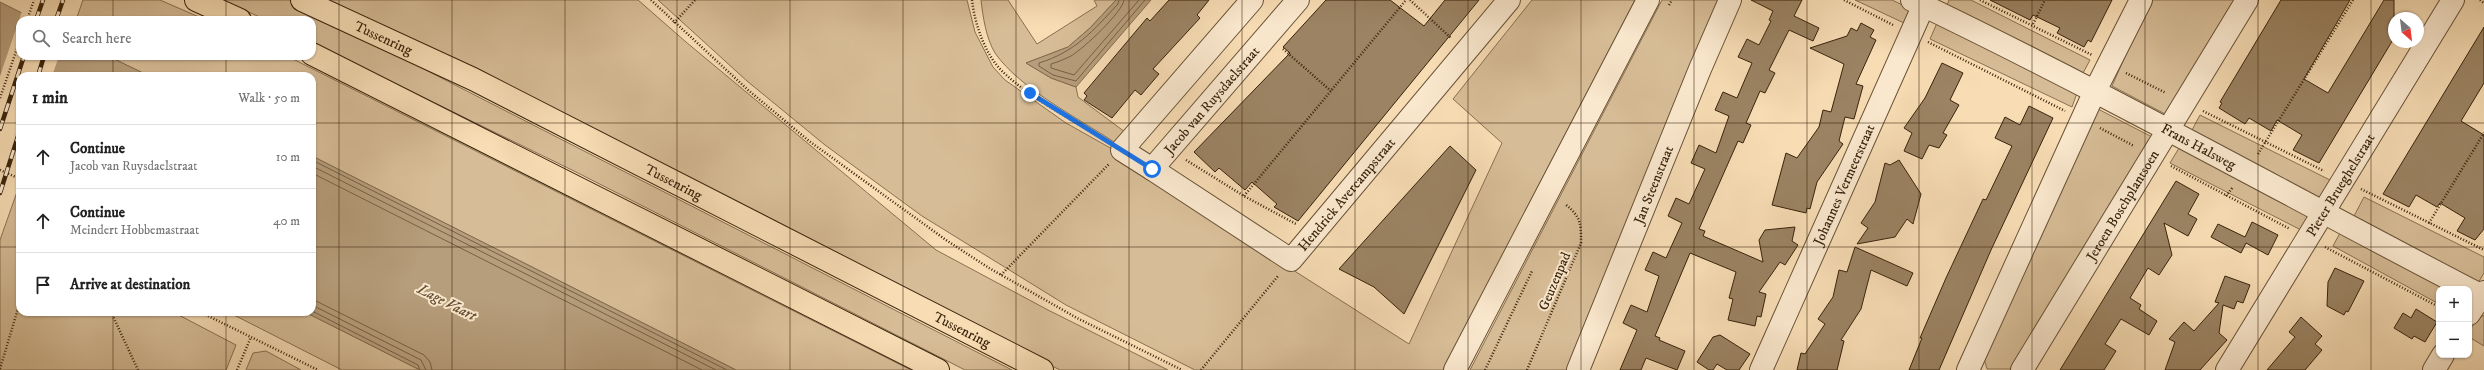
<!DOCTYPE html>
<html lang="en">
<head>
<meta charset="utf-8">
<style>
	body { margin:0; font-family:"IM FELL DW Pica",serif; background:#f6f6f6; color:#222 }
	.controls { position:absolute; right:12px; bottom:12px; display:grid; overflow:hidden; border-radius:8px; box-shadow:0 1px 3px #0004 }
	.controls button { width:36px; height:36px; display:grid; place-items:center; padding:0; border:0; border-bottom:1px solid #e0e0e0; background:#fff; color:#222; font:20px sans-serif }
	.compass { position:absolute; left:2388px; top:12px; width:36px; height:36px; border-radius:50%; background:#fff; box-shadow:0 1px 3px #0004; rotate:152deg }
	.stop { position:absolute; width:12px; height:12px; margin:-9px; border:3px solid #1a73e8; border-radius:50%; background:#fff }
	.stop.end { background:#1a73e8; border-color:#fff; box-shadow:0 1px 4px #0008 }
	.list { margin:0; padding:0; list-style:none }
	h2 { display:flex; justify-content:space-between; align-items:center; height:52px; margin:0; padding:0 16px; font-size:17px }
	h2 small { font-size:13px; font-weight:400; color:#767676 }
	.list li { display:grid; grid-template-columns:26px 1fr auto; gap:12px; align-items:center; box-sizing:border-box; height:64px; padding:0 16px; border-top:1px solid #e0e0e0 }
	.list b { display:block; font-size:15px; white-space:nowrap }
	.list p { margin:0; font-size:13px; white-space:nowrap; color:#767676 }
	.list em { font-size:13px; font-style:normal; color:#767676 }
	.icon { flex:none; width:22px; height:22px; fill:none; stroke:currentColor; stroke-width:2; stroke-linecap:round; stroke-linejoin:round }
	.map { position:relative; flex:none; width:2484px; height:370px; overflow:hidden }
	.search { position:absolute; background:#fff; box-shadow:0 1px 3px #0004; left:16px; top:16px; width:300px; height:44px; display:flex; align-items:center; gap:10px; box-sizing:border-box; padding:0 14px; border-radius:12px; color:#767676; font-size:15px }
	.panel { position:absolute; background:#fff; box-shadow:0 1px 3px #0004; left:16px; top:72px; width:300px; height:244px; border-radius:12px }
	.map>svg:first-child { display:block }
	.green { fill:#d7bd97; stroke:#887051 }
	.water { fill:#b69d7b; stroke:#846c4e }
	.pier { fill:#f7dcb4 }
	.lines { fill:none; stroke-linecap:round; stroke-linejoin:round }
	.shore { stroke:#776043; stroke-width:1 }
	.building { fill:#9b8363; stroke:#38230b }
	.minor-casing { stroke:#685135; stroke-width:24 }
	.highway-casing { stroke:#38230b; stroke-width:24 }
	.path { stroke:#38230b; stroke-width:2.5; stroke-dasharray:1 2; stroke-linecap:butt }
	.minor { stroke:#fae8ce; stroke-width:22 }
	.highway { stroke:#f7dcb4; stroke-width:22 }
	.rail-casing { stroke:#38230b; stroke-width:4.5 }
	.rail { stroke:#fae8ce; stroke-width:3; stroke-dasharray:9; stroke-linecap:butt }
	.route { stroke:#1a73e8; stroke-width:5 }
	.grid { fill:none; stroke:#38230b; stroke-width:1; stroke-opacity:0.55 }
	.labels { text-anchor:middle; stroke-width:4; stroke-linejoin:round; paint-order:stroke }
	.street-label { font-size:14px; fill:#38230b; stroke:#fae8ce }
	.water-label { font-size:15px; font-style:italic; fill:#644e32; stroke:#fae8ce }
</style>
</head>
<body>
<div class="map">
<svg width="2484" height="370" viewBox="0 0 2484 370">
	<rect width="100%" height="100%" fill="#f7dcb4"/>
	<filter id="stains"><feTurbulence type="fractalNoise" baseFrequency=".005" numOctaves="4"/><feColorMatrix values="0 0 0 0 .2 0 0 0 0 .09 0 0 0 0 .02 0 0 0 .5 -.17"/></filter>
	<radialGradient id="worn" r=".72"><stop offset=".6" stop-color="#630" stop-opacity="0"/><stop offset="1" stop-color="#630" stop-opacity=".3"/></radialGradient>
	<path class="green" d="M83,0H160L206,20H76Z
		M223,0H289L1012,370H965L576,172L312,43V20H266Z
		M327,0H638L686,42L936,250L1048,310L1168,370H1060L486,77Z
		M658,0H967L975,32L993,67L1005,80L1066,123L1114,150L1121,163L1157,182L1289,271L1293,270L1409,344L1502,143L1453,99L1532,0H1635L1443,370H1195L1066,305L922,216L825,145L747,81Z
		M981,0H1008L1037,44L1097,6L1094,0H1116L1090,28L1068,47L1026,63L1051,78L1076,87L1078,97L1125,132L1114,142C1078,118 1019,88 995,53C986,38 983,17 981,0Z
		M1662,0H1721L1567,370H1470Z
		M1855,0H1892L1911,9L1904,23Z
		M1949,0H1971L2090,60L2082,75L1946,8Z
		M2150,0H2237L2167,115L2112,86Z
		M1937,23L2077,93L2072,107L1930,39Z
		M108,56H287L911,370H736L312,156V76H149Z
		M2098,109L2152,137L2013,369H1987L1983,355Z
		M2200,115L2332,181L2321,200L2191,132Z
		M2179,148L2309,215L2301,230L2170,163Z
		M17,192L20,194V312H173L236,345L226,370H0V240Z
		M2364,197L2484,257V273L2478,283L2353,218Z
		M2341,231L2456,289H2439V304L2333,246Z
		M228,312H305L420,370H342Z
		M2484,315V346L2469,337C2469,327 2477,320 2484,315Z
		M266,351L301,370H246L253,353Z"/>
	<path class="water" d="M1116,0H1151L1076,87L1051,78L1026,63L1068,47L1090,28Z
		M0,2L36,20H20V56H108L149,76H20L0,162Z
		M312,156L736,370H420L305,312H312Z"/>
	<path class="pier" d="M22,11L38,20H20V56H59L52,76H20L19,172L0,164V76Z"/>
	<g class="lines">
		<path class="shore" d="M1119,0L1118,4C1093,31 1075,52 1039,63V66L1053,75L1076,81L1145,0
			M1124,0C1123,12 1083,49 1071,56C1065,59 1058,62 1051,64V68L1074,75L1139,0
			M312,160L727,370
			M312,166L716,370
			M312,173L702,370
			M312,299L424,355L430,362L432,370
			M312,305L421,360L426,370
			M312,311L418,365L420,370"/>
	</g>
	<path class="building" d="M1169,0H1209L1197,15L1200,18L1153,69L1159,74L1141,95L1135,90L1112,118L1084,100L1087,96L1084,93L1147,18L1150,21Z
		M1326,0H1390L1424,26L1445,0H1479L1298,221L1274,207L1277,204L1252,182L1245,190L1219,168L1215,172L1194,152L1290,53L1283,47Z
		M1751,0H1802L1794,16L1819,28L1813,41L1789,30L1769,70L1775,73L1765,93L1760,91L1746,123L1751,125L1743,143L1738,141L1699,229L1705,231L1703,236L1763,262L1759,240L1765,230L1795,227L1792,241L1798,245L1785,265L1780,262L1759,292L1766,294L1761,317L1757,316L1755,326L1728,320L1733,299L1729,298L1736,272L1690,253L1655,336L1660,338L1659,340L1685,351L1677,370L1646,358L1641,370H1620L1637,330L1623,323L1631,305L1647,312L1659,276L1645,270L1653,252L1666,258L1682,223L1668,216L1676,198L1689,204L1705,169L1691,163L1699,145L1716,153L1729,116L1715,110L1723,92L1737,98L1752,63L1738,57L1747,39L1759,45L1771,21L1769,20L1773,11Z
		M1990,0H2112L2091,42L2088,40L2084,47L2057,33L2060,28L2033,15L2030,20Z
		M2281,0H2350L2304,79L2328,93L2384,0H2394V38L2319,163L2293,150L2302,135L2277,120L2271,131L2249,118L2245,124L2219,108L2222,103L2220,102Z
		M1861,23L1874,30L1870,37L1876,40L1856,84L1863,86L1854,119L1845,117L1839,141L1843,144L1817,182L1810,209L1807,208L1806,213L1772,205L1786,153L1797,158L1819,127L1823,110L1831,112L1844,64L1810,48L1847,36L1851,28L1857,31Z
		M2484,27V83L2461,121L2484,135V229L2475,240L2457,231L2465,218L2440,203L2437,207L2416,195L2409,207L2383,194Z
		M1942,63L1963,73L1950,100L1959,105L1943,133L1947,135L1939,148L1929,145L1922,159L1904,151L1912,133L1904,128L1925,98Z
		M2029,106L2053,118L1991,250L1939,370H1909L1922,338H1920L1946,278L1983,199L1986,200L2012,146L1995,138L2005,117L2020,125Z
		M1450,146L1476,170L1404,314L1374,287L1339,269Z
		M1899,160L1921,194L1913,224L1907,219L1895,237L1857,244L1868,228L1861,223L1875,202L1885,163L1890,165Z
		M2176,181L2199,194L2188,214L2197,219L2188,236L2164,223L2172,255L2159,275L2148,268L2130,298L2141,305L2139,309L2157,321L2149,335L2121,319L2105,344L2116,351L2104,370H2060Z
		M2252,222L2278,235L2268,255L2246,243L2241,253L2211,237L2218,224L2245,237Z
		M1855,247L1913,273L1907,286L1871,270L1861,309L1841,340L1844,341L1837,370H1797L1801,353L1805,354L1825,324L1818,319L1833,297L1839,270L1847,272Z
		M2335,268L2364,281L2348,312L2346,311L2344,315L2327,306L2328,282Z
		M2225,276L2250,285L2243,303L2237,301L2234,309L2223,305L2219,333L2227,340L2200,370H2165L2175,342L2169,339L2184,322L2194,331L2219,303L2215,302Z
		M2416,309L2437,322L2425,342L2414,336L2412,339L2394,328L2403,313L2411,318Z
		M2301,317L2322,336L2315,344L2322,350L2305,370H2267L2295,337L2289,332Z
		M1720,335L1750,354L1739,370H1727L1717,364L1713,370H1709L1697,362L1713,337Z"/>
	<g class="lines">
		<defs>
			<g id="minor">
				<path id="s1" d="M1252,0L1122,150L1152,169L1298,0"/>
				<path id="s2" d="M1912,0C2106,93 2293,198 2484,297"/>
				<path id="s3" d="M1152,169L1291,260L1509,0"/>
				<path d="M2469,314L2484,292"/>
				<path d="M1455,370L1648,0"/>
				<path id="s4" d="M1578,370L1700,69L1730,0"/>
				<path id="s5" d="M1761,370L1926,0"/>
				<path d="M1968,370L2094,93L2141,0"/>
				<path id="s6" d="M2022,370L2247,0"/>
				<path id="s7" d="M2227,370L2453,0"/>
				<path d="M2434,370L2443,355"/>
			</g>
			<g id="highway">
				<path d="M196,0L240,20"/>
				<path id="s8" d="M302,0L473,79L1042,370"/>
				<path d="M312,54L938,370"/>
			</g>
		</defs>
		<use href="#minor" class="minor-casing"/>
		<use href="#highway" class="highway-casing"/>
		<path class="path" d="M651,0L748,90L809,141L946,240L989,268L1077,318L1182,370
			M972,0C975,26 986,57 1005,74C1035,101 1073,120 1106,141
			M1410,0L1451,38
			M1844,0L1893,25
			M1980,0L2092,55
			M2480,0L2484,3
			M1669,5L1672,0
			M27,20L34,0
			M674,23L695,0
			M2033,24L2045,0
			M1928,42L2065,111
			M1283,49L1331,91
			M2126,73L2166,93
			M0,98L20,40
			M2203,111L2324,171
			M2100,128L2134,146
			M2258,154L2353,0
			M1186,160L1244,196L1296,224
			M2171,166L2290,229
			M0,170L20,179
			M2361,189L2484,250
			M1244,196L1406,0
			M2226,196L2233,187
			M2429,223L2484,133
			M2325,247L2439,307
			M1001,275L1109,164
			M111,312L138,370
			M200,312L318,370
			M0,369L20,302
			M237,370L251,337
			M1201,370L1278,276
			M1485,370L1532,271
			M1527,370L1581,243C1581,223 1581,217 1565,204"/>
		<use href="#minor" class="minor"/>
		<use href="#highway" class="highway"/>
		<defs>
			<path id="rail" d="M36,20L43,0
				M56,20L63,0
				M38,76L44,56
				M0,129L24,56
				M0,193L20,130"/>
		</defs>
		<use href="#rail" class="rail-casing"/>
		<use href="#rail" class="rail"/>
	</g>
	<g class="lines">
		<path class="route" d="M1030,93L1152,169"/>
	</g>
	<path class="grid" d="M113,0V20M226,0V20M339,0V370M452,0V370M565,0V370M677,0V370M790,0V370M903,0V370M1016,0V370M1129,0V370M1242,0V370M1355,0V370M1468,0V370M1581,0V370M1694,0V370M1807,0V370M1919,0V370M2032,0V370M2145,0V370M2258,0V370M2371,0V370M113,56V76M226,56V76M0,123H20M312,123H2484M0,247H20M312,247H2484M113,312V370M226,312V370"/>
	<g class="labels">
		<g class="street-label">
			<text dy="5" stroke="none"><textPath href="#s8" startOffset="90">Tussenring</textPath></text>
			<text dy="5" stroke="none"><textPath href="#s1" startOffset="325">Jacob van Ruysdaelstraat</textPath></text>
			<text dy="5" stroke="none"><textPath href="#s2" startOffset="322">Frans Halsweg</textPath></text>
			<text dy="5" stroke="none"><textPath href="#s8" startOffset="414">Tussenring</textPath></text>
			<text dy="5" stroke="none"><textPath href="#s4" startOffset="200">Jan Steenstraat</textPath></text>
			<text dy="5" stroke="none"><textPath href="#s5" startOffset="203">Johannes Vermeerstraat</textPath></text>
			<text dy="5" stroke="none"><textPath href="#s7" startOffset="217">Pieter Brueghelstraat</textPath></text>
			<text dy="5" stroke="none"><textPath href="#s3" startOffset="252">Hendrick Avercampstraat</textPath></text>
			<text dy="5" stroke="none"><textPath href="#s6" startOffset="193">Jeroen Boschplantsoen</textPath></text>
			<text transform="translate(1554 281) rotate(-67)" y="5">Geuzenpad</text>
			<text dy="5" stroke="none"><textPath href="#s8" startOffset="738">Tussenring</textPath></text>
		</g>
		<g class="water-label">
			<text transform="translate(447 302) rotate(27)" y="5">Lage Vaart</text>
		</g>
	</g>
	<rect width="100%" height="100%" filter="url(#stains)"/>
	<rect width="100%" height="100%" fill="url(#worn)"/>
</svg>
<div class="controls">
<button>+</button>
<button>−</button>
</div>
<svg class="compass" viewBox="-18 -18 36 36"><path d="M0-13l5 13h-10z" fill="#e53935"/><path d="M0 13l5-13h-10z" fill="#767676"/></svg>
<div class="stop" style="left:1152px;top:169px"></div>
<div class="stop end" style="left:1030px;top:93px"></div>
<div class="search"><svg class="icon" aria-label="search" viewBox="0 0 24 24"><circle cx="10" cy="10" r="6"/><path d="M15 15l6 6"/></svg>Search here</div>
<section class="panel">
<h2>1 min<small>Walk · 50 m</small></h2>
<ul class="list">
<li><svg class="icon" aria-label="ahead" viewBox="0 0 24 24"><path d="M12 20V5M6 11l6-6 6 6"/></svg><div><b>Continue</b><p>Jacob van Ruysdaelstraat</p></div><em>10 m</em></li>
<li><svg class="icon" aria-label="ahead" viewBox="0 0 24 24"><path d="M12 20V5M6 11l6-6 6 6"/></svg><div><b>Continue</b><p>Meindert Hobbemastraat</p></div><em>40 m</em></li>
<li><svg class="icon" aria-label="arrive" viewBox="0 0 24 24"><path d="M6 21V4h12l-3 4 3 4H6"/></svg><div><b>Arrive at destination</b></div></li>
</ul>
</section>
</div>
</body>
</html>
